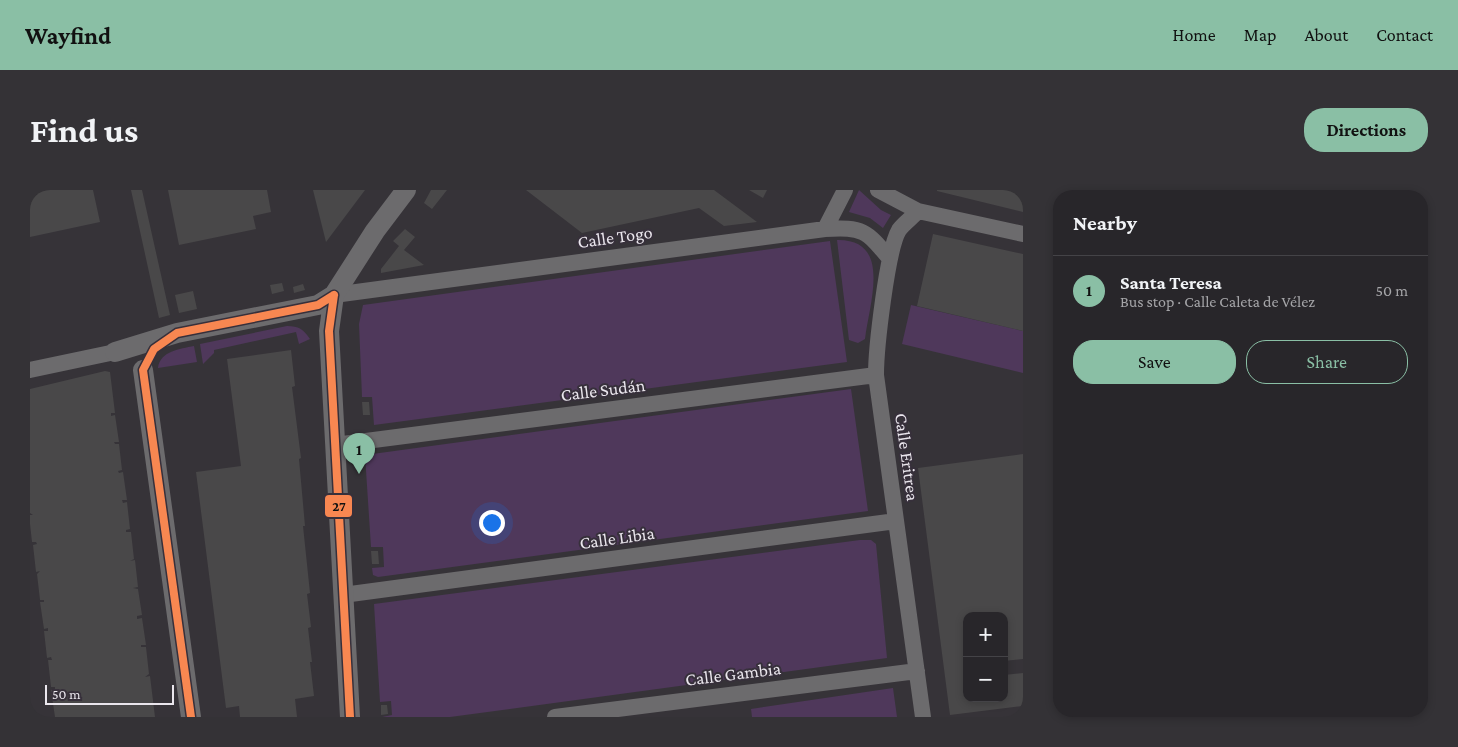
<!DOCTYPE html>
<html lang="en">
<head>
<meta charset="utf-8">
<style>
	body { margin:0; font-family:"Crimson Pro",serif; background:#343236; color:#f1f3f6 }
	.controls { position:absolute; right:15px; bottom:15px; display:grid; overflow:hidden; border-radius:10px; box-shadow:0 2px 8px #0003 }
	.controls button { width:45px; height:45px; display:grid; place-items:center; padding:0; border:0; border-bottom:1px solid #444347; background:#28262a; color:#f1f3f6; font:25px sans-serif }
	.scale { position:absolute; left:15px; bottom:12px; width:129px; box-sizing:border-box; padding-left:5px; border:2px solid #eae6ed; border-top:0; font-size:14px; line-height:18px; white-space:nowrap; color:#eae6ed; -webkit-text-stroke:4px #37303b; paint-order:stroke }
	.you { position:absolute; left:461px; top:332px; width:18px; height:18px; margin:-12px; border:4px solid #fff; border-radius:50%; background:#1a73e8; box-shadow:0 0 0 8px #1a73e833 }
	.badge { display:grid; place-items:center; width:32px; height:32px; border-radius:50%; background:#8abfa5; color:#111; font-size:16px; font-weight:700 }
	.pin { position:absolute; translate:-50% -41px; filter:drop-shadow(0 1px 2px #0008) }
	.pin::after { content:''; position:absolute; top:26px; width:18px; height:15px; background:inherit; clip-path:polygon(0 0,100% 0,50% 100%) }
	.list { margin:0; padding:0; list-style:none }
	h2 { display:flex; justify-content:space-between; align-items:center; height:65px; margin:0; padding:0 20px; font-size:21px }
	h2 small { font-size:16px; font-weight:400; color:#a5a5a8 }
	.list li { display:grid; grid-template-columns:32px 1fr auto; gap:15px; align-items:center; box-sizing:border-box; height:70px; padding:0 20px; border-top:1px solid #444347 }
	.list b { display:block; font-size:19px; white-space:nowrap }
	.list p { margin:0; font-size:16px; white-space:nowrap; color:#a5a5a8 }
	.list em { font-size:16px; font-style:normal; color:#a5a5a8 }
	.actions { display:flex; gap:10px; padding:15px 20px }
	.actions a { flex:1; padding:11px 0; border:1px solid #8abfa5; border-radius:20px; text-align:center; font-size:18px; color:#8abfa5 }
	.actions .main { background:#8abfa5; color:#111 }
	.map { position:relative; flex:none; width:993px; height:527px; overflow:hidden; border-radius:20px }
	header { display:flex; align-items:center; gap:30px; box-sizing:border-box; height:70px; padding:0 25px; background:#8abfa5; color:#111 }
	header strong { font-size:24px }
	nav { display:flex; gap:28px; margin-inline-start:auto; font-size:18px }
	.intro { display:flex; align-items:center; justify-content:space-between; box-sizing:border-box; height:120px; padding:0 30px }
	h1 { margin:0; font-size:35px }
	.button { padding:12px 22px; border-radius:20px; background:#8abfa5; color:#111; font-size:18px; font-weight:700 }
	main { display:flex; gap:30px; padding:0 30px }
	aside { flex:1; background:#28262a; border-radius:20px; box-shadow:0 2px 8px #0003 }
	.map>svg:first-child { display:block }
	.green { fill:#4f385b }
	.building { fill:#494849 }
	.lines { fill:none; stroke-linecap:round; stroke-linejoin:round }
	.minor { stroke:#6c6b6d; stroke-width:16 }
	.tertiary { stroke:#6c6b6d; stroke-width:20 }
	.bus-1-casing { stroke:#37303b; stroke-width:11 }
	.bus-1 { stroke:#f88751; stroke-width:8 }
	.labels { text-anchor:middle; stroke-width:4; stroke-linejoin:round; paint-order:stroke }
	.street-label { font-size:18px; fill:#eae6ed; stroke:#37303b }
	.line-badge { stroke:#37303b; stroke-width:2 }
	.pale-badge-label { font-size:14px; text-anchor:middle; font-weight:bold; fill:#111 }
</style>
</head>
<body>
<header>
<strong>Wayfind</strong>
<nav><a>Home</a><a>Map</a><a>About</a><a>Contact</a></nav>
</header>
<div class="intro"><h1>Find us</h1><a class="button">Directions</a></div>
<main>
<div class="map">
<svg width="993" height="527" viewBox="0 0 993 527">
	<rect width="100%" height="100%" fill="#363338"/>
	<path class="green" d="M829,0L851,20L861,25L853,38L840,28L819,22Z
		M807,50C863,49 839,114 835,149L828,153L819,150Z
		M800,51L817,172L344,235L342,207H332L329,134L333,115Z
		M881,115L993,141V183L872,154Z
		M257,136C269,136 273,139 280,149L269,154L266,142L184,160V163L173,174L170,154Z
		M164,156L167,172L128,178C130,161 150,159 164,156Z
		M821,199L838,321L348,387L343,385L342,378L354,377L353,357H341L335,265Z
		M830,350H841L846,354L857,468L420,527H352L362,525L361,511L350,512L344,414Z
		M863,498L867,527H722L721,519Z"/>
	<path class="building" d="M0,0H63L70,32L0,47Z
		M101,0H112L140,125L129,128Z
		M138,0H237L241,22L223,26L226,39L149,55Z
		M283,0H335L296,52Z
		M401,0H417L402,19L394,13Z
		M496,0H684L727,32L694,36L669,18L552,43Z
		M719,0H737L733,8Z
		M907,0H993V22L907,1Z
		M375,39L385,47L374,60L394,75L351,83V79L369,56L363,51Z
		M903,44L993,64V141L887,116Z
		M252,93L254,101L242,104L240,95Z
		M273,94L275,100L264,103L263,97Z
		M163,101L167,119L149,123L145,105Z
		M261,160L265,196L262,197L271,268L269,269L275,336H273L280,403L277,404L281,437L278,438L282,472H280L284,506L265,509L267,527H210L209,516L196,518L166,282L211,276L197,169Z
		M75,181L80,182L85,223H81V226L85,225L89,252H84L85,254H89L92,280L88,281L89,283L93,282L97,310H92L93,313L97,312L100,339L96,340V342H101L104,369L100,371L105,370L108,397L103,398L108,399L112,425L107,426V429L112,428L116,455H111V457H116L119,484L115,487L120,486L125,527H25L21,500L25,499V497H21L18,470H22L21,467L17,468L14,441H18V438L14,439L10,412H14V410H10L7,384L10,381L6,382L3,355L7,354L6,352H2L0,334V325H3L0,323V199Z
		M332,212H339L340,225H333Z
		M993,264V469L974,471V426H937V476H935L937,508H974V485L993,483V516L920,525L888,278Z
		M341,361H348L349,374H342Z
		M351,515H357L358,524L351,525Z"/>
	<g class="lines">
		<path class="minor" d="M848,0L888,21L993,44
			M888,21C883,27 874,33 869,40C857,60 846,159 846,185L893,527
			M795,39L815,0
			M304,105L795,39C833,37 836,40 860,69
			M0,180L85,162
			M305,255L846,185
			M313,405L866,331
			M525,527L887,481"/>
		<path class="tertiary" d="M85,162L147,143L288,115L304,105
			M113,180L161,527
			M320,527L299,141L304,105L345,41L376,0"/>
		<defs>
			<path id="bus-1" d="M304,105L299,141L320,527
				M161,527L113,180L124,159L147,143L288,115L304,105"/>
		</defs>
		<use href="#bus-1" class="bus-1-casing"/>
		<use href="#bus-1" class="bus-1"/>
	</g>
	<g class="labels">
		<g class="street-label">
			<text transform="translate(585 47) rotate(-8)" y="6">Calle Togo</text>
			<text transform="translate(573 200) rotate(-7)" y="6">Calle Sudán</text>
			<text transform="translate(877 267) rotate(82)" y="6">Calle Eritrea</text>
			<text transform="translate(587 348) rotate(-8)" y="6">Calle Libia</text>
			<text transform="translate(703 484) rotate(-7)" y="6">Calle Gambia</text>
		</g>
	</g>
	<rect class="line-badge" x="294" y="304" width="29" height="24" rx="5" fill="#f88751"/>
	<g class="pale-badge-label">
		<text x="309" y="321">27</text>
	</g>
</svg>
<div class="controls">
<button>+</button>
<button>−</button>
</div>
<div class="scale">50 m</div>
<div class="you"></div>
<div class="pin badge" style="left:329px;top:284px">1</div>
</div>
<aside>
<h2>Nearby<small></small></h2>
<ul class="list">
<li><span class="badge">1</span><div><b>Santa Teresa</b><p>Bus stop · Calle Caleta de Vélez</p></div><em>50 m</em></li>
</ul>
<div class="actions"><a class="main">Save</a><a>Share</a></div>
</aside>
</main>
</body>
</html>
